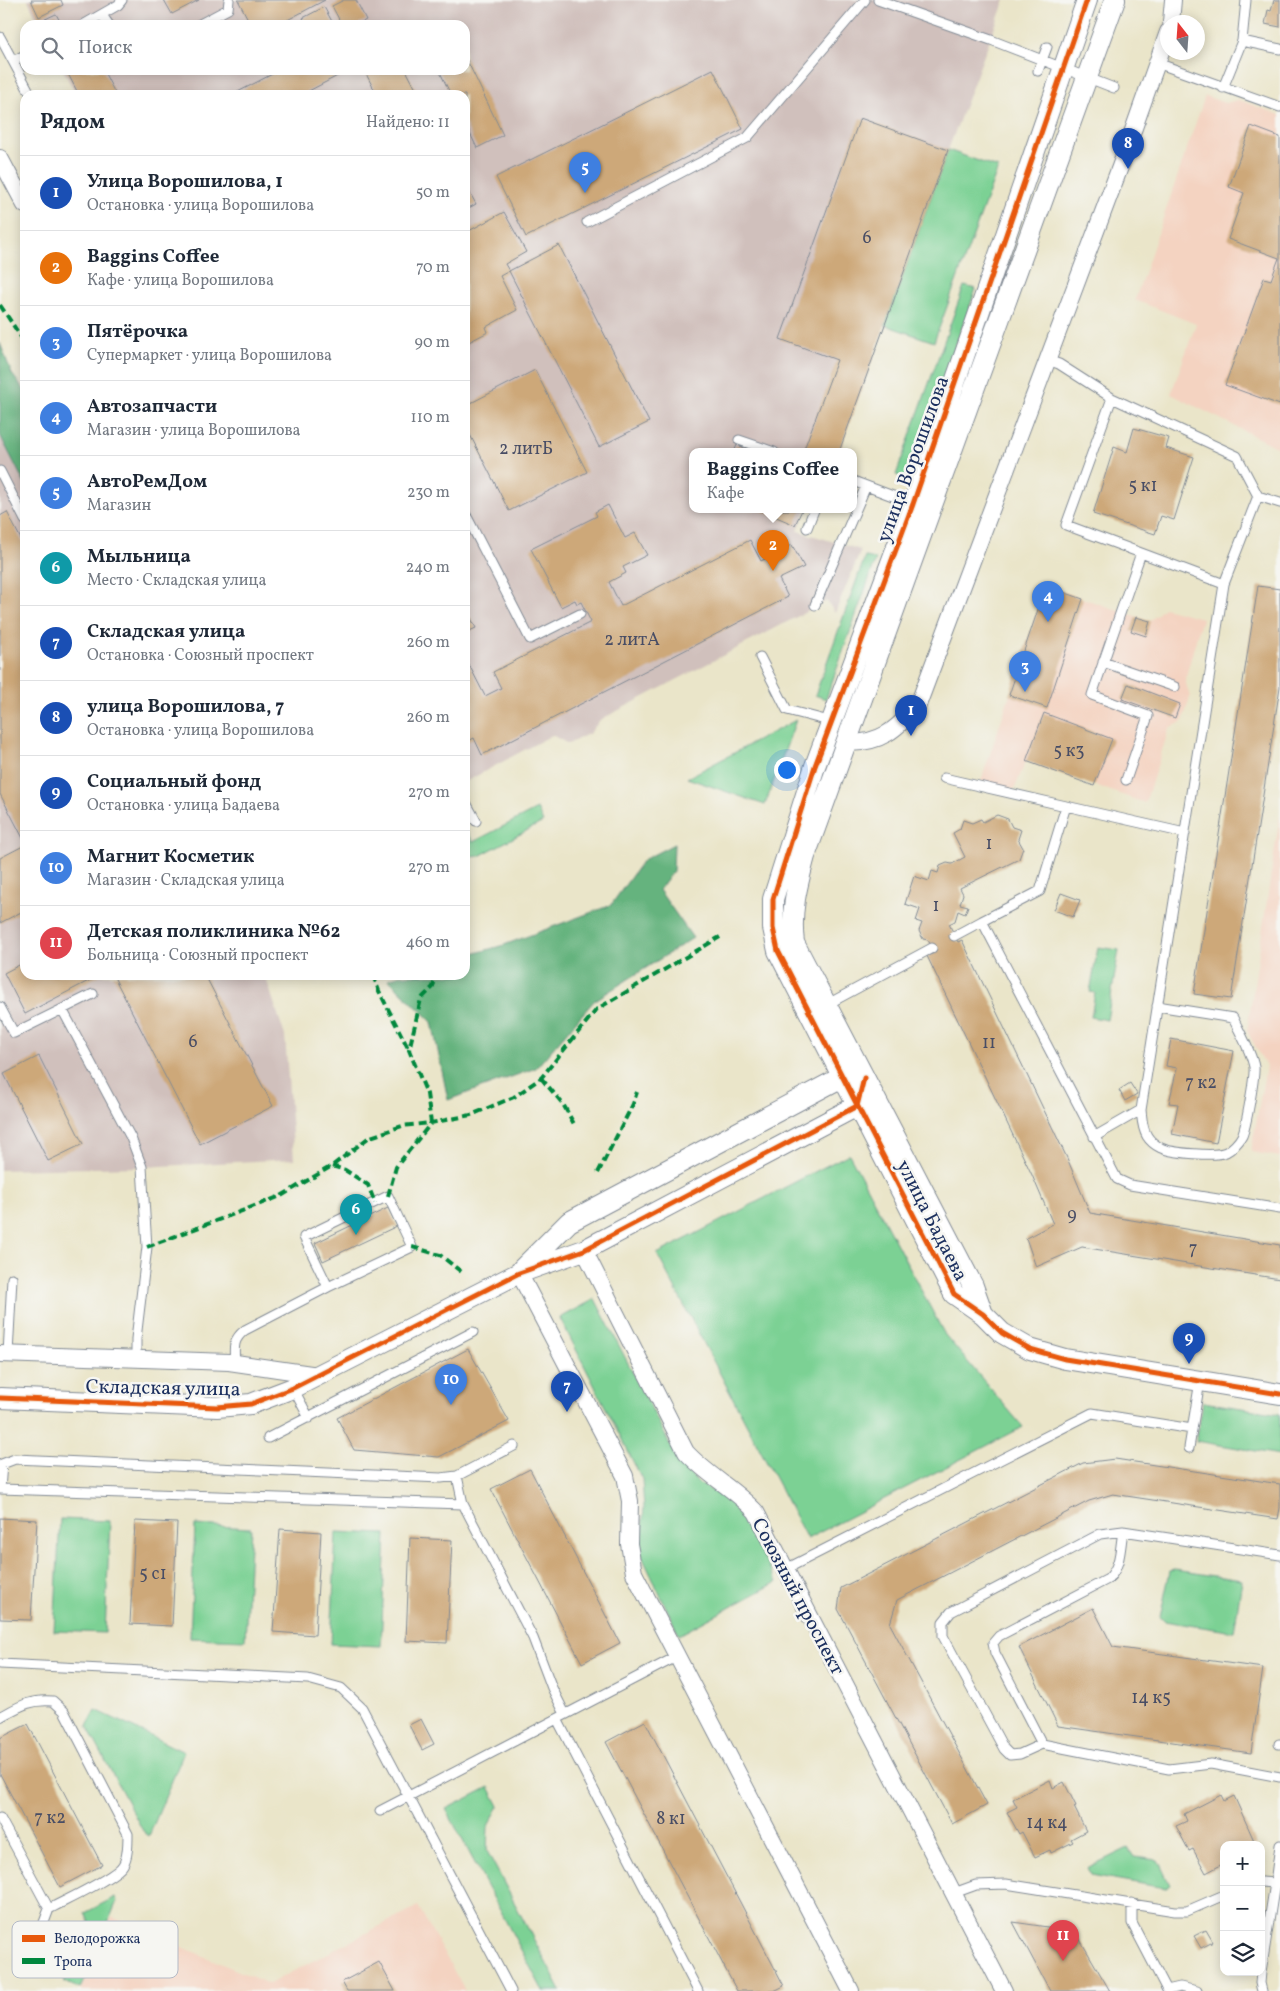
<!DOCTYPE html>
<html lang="ru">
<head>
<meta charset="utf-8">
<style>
	body { margin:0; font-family:Vollkorn,serif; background:#f6f6f7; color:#1f2937 }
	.controls { position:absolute; right:15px; bottom:15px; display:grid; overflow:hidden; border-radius:10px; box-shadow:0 2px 12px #0003 }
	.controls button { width:45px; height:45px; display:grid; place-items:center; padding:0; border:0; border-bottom:1px solid #e0e1e3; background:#fff; color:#1f2937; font:25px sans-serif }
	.compass { position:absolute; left:1160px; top:15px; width:45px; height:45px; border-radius:50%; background:#fff; box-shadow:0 2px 12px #0003; rotate:343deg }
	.you { position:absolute; left:786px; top:769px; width:18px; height:18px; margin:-12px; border:4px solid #fff; border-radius:50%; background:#1a73e8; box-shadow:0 0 0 8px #1a73e833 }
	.badge { display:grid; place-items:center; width:32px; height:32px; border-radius:50%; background:#d93025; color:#fff; font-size:16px; font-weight:700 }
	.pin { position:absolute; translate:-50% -41px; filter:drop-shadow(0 1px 2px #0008) }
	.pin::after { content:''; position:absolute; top:26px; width:18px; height:15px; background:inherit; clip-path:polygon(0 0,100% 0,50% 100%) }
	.popup { position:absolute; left:689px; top:448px; width:168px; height:65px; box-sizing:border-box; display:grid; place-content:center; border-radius:10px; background:#fff; filter:drop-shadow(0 1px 4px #0005); font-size:16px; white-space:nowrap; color:#747a83 }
	.popup b { font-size:19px; color:#1f2937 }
	.popup::after { content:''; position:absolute; left:50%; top:100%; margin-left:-10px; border:10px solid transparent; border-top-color:#fff }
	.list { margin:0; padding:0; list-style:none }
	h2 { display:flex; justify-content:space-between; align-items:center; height:65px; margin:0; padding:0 20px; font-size:21px }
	h2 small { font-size:16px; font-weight:400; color:#747a83 }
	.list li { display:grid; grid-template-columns:32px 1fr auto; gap:15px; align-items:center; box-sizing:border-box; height:75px; padding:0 20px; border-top:1px solid #e0e1e3 }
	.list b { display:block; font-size:19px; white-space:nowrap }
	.list p { margin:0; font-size:16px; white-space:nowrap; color:#747a83 }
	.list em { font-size:16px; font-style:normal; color:#747a83 }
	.icon { flex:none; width:28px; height:28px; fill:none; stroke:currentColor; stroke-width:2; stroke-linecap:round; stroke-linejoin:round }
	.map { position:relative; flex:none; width:1280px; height:1991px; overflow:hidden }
	.search { position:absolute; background:#fff; box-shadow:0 2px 12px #0003; left:20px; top:20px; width:450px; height:55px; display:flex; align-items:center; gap:12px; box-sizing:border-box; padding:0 18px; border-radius:15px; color:#747a83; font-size:19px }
	.panel { position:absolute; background:#fff; box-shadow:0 2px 12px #0003; left:20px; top:90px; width:450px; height:890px; border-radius:15px }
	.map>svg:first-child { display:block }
	.built { fill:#f4d3c1 }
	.industrial { fill:#d0c0bc }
	.green { fill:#7cd194; stroke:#4c8079 }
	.forest { fill:#65b37e; stroke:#40716e }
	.building { fill:#cda879 }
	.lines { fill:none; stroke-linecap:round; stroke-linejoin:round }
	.service-casing { stroke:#828a94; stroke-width:11 }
	.minor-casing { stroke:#828a94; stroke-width:18 }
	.tertiary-casing { stroke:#828a94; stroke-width:22 }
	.service { stroke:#fff; stroke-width:9 }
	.minor { stroke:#fff; stroke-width:16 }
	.tertiary { stroke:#fff; stroke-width:20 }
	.quiet { stroke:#00873e; stroke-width:4; stroke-dasharray:8 4; stroke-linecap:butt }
	.cycleway-casing { stroke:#f6f6f2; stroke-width:8 }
	.cycleway { stroke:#e8590c; stroke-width:5 }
	.labels { text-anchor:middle; stroke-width:5; stroke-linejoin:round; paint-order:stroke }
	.number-label { font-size:18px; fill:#484d65 }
	.street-label { font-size:20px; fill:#1b2f5e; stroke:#f6f6f2 }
	.key { fill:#f6f6f2; stroke:#b4bac6; stroke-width:1 }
	.key-label { font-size:14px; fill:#1b2f5e }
</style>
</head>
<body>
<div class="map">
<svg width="1280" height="1991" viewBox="0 0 1280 1991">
	<rect width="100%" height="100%" fill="#f6f6f2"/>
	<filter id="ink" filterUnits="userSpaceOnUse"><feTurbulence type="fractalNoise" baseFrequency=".02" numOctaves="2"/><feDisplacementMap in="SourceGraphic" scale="10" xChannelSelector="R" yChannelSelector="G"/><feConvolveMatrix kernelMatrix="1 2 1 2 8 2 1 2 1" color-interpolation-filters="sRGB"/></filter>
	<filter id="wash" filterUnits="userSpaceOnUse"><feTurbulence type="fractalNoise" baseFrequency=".0096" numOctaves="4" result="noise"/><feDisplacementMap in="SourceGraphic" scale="20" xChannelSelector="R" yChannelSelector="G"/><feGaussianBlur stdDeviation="1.12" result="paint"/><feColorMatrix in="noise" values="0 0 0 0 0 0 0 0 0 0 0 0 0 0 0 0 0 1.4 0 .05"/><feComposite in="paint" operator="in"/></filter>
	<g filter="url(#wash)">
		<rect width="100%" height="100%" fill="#eae5c9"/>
		<path class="built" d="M1205,96L1225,103L1239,100L1280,115V449L1171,394L1196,324L1135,300Z
			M1046,586L1150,621L1164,608L1202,618L1185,680L1190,697L1183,721L1169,729L1145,803L1026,761L1014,790L981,781Z
			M1280,815V1157L1251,1152L1266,1066L1247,1031Z
			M418,1906L465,1991H80L112,1917L269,1984Z"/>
		<path class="industrial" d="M28,0H1005L948,150L839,452H693V510H806L798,531L861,550L835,613L827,601L600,720L590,733L568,744L552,735L465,782V95H76L63,70H465V25H40Z
			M0,414L25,466V975H265L285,1036L294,1159L142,1167L0,1170Z"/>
		<path class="green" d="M948,150L998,168L934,342L885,325Z
			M964,286L976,289L907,479L896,475Z
			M865,557L876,559L826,699L815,695Z
			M796,720L765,805L687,778Z
			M537,809L543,822L479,856L472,857L466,854L465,827L473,842Z
			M1098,947L1119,950L1107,1020L1091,1017L1095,993L1090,992Z
			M849,1154L945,1335L1023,1427L807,1539L657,1254Z
			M595,1299L678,1460L698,1483L732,1501L777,1582L679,1635L640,1552L644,1508L642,1479L560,1318Z
			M1203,1402L1280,1414V1455L1196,1441Z
			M60,1519L110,1521L105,1633L54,1631Z
			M195,1525L251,1528L245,1640L190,1638Z
			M336,1532L386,1534L381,1646L331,1644Z
			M1174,1570L1242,1580L1234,1632L1164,1621L1160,1617L1170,1571Z
			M96,1710L184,1752L149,1836L143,1831L87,1726Z
			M489,1787L499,1806L488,1826L487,1851L561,1991H543L446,1809Z
			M1128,1848L1134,1857L1158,1860L1170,1885L1165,1888L1091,1875L1087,1868Z
			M115,1897L117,1901L80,1989L63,1981L89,1922L85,1913Z"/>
		<path class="forest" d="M0,343L12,374L25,391V484L0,435Z
			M674,844L673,871L659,890L693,938L594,1001L536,1068L448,1100L432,1022L388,979L401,975H465V956L504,945L611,905L643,860Z"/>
		<g id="blocks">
			<path class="building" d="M31,0H61L63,5L39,17Z
				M164,0H199L172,14Z
				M238,0H325L278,25H251Z
				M344,0H356L366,20L356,25H342L332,6Z
				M1274,0H1280V27L1265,24L1268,10L1271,11Z
				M324,7L334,25H306L303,18Z
				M56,14L62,25H43L41,21Z
				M465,56L503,135L477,148L465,123V95H451L439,70H465Z
				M713,69L743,129L526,237L496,177Z
				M66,70H103L116,95H79Z
				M280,70H349L301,95H232Z
				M364,70H406L419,95H377Z
				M860,118L948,150L839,452H803L837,360L780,339Z
				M1251,126L1280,137V405L1225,385L1264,278L1271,280L1279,258L1228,239L1244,193L1229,187Z
				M465,184L476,204L465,210Z
				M504,212L526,252L505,264L509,271L500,276L517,310L486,327L488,332L465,344V233Z
				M559,245L649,422L599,447L509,271Z
				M535,370L587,472L509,511L465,425V406Z
				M1134,428L1169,438L1166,448L1194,457L1174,520L1161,516L1155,534L1093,514L1114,447L1127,452Z
				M737,445L755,452H734Z
				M608,505L625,538L635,533L647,555L623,567L626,573L609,582L621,606L750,540L761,561L792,545L804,567L779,579L788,597L482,755L474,738L465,743V657L485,696L501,688L493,672L591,622L581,602L577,604L575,600L561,607L531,549L597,516L595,512Z
				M760,510H802L795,525Z
				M7,512L25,547V578L20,580L25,589V842L0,794V516Z
				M1046,586L1083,599L1047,708L1009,695Z
				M1258,586L1280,589V687L1231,999L1194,994Z
				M465,607L476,628L465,633Z
				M1136,617L1150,621L1146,636L1131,631Z
				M1128,684L1180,704L1175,718L1122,699Z
				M1044,713L1112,739L1094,786L1026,761Z
				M997,815L1008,819L1012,827L1021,830L1018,839L1023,848L1019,859L960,888L963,894L960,904L968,906L965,914L958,911L955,921L949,924L958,942L962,940L1067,1158L1090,1213L1280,1245V1279L1082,1247L1036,1267L1026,1238L1053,1224L1032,1175L927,956L935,953L928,940L923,939L919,931L922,923L916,921L920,909L905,904L914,876L929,881L932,871L938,873L940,866L947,863L952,864L965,857L953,833L960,829L963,820L972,823L981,819L983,822Z
				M25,845V910L0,923V858Z
				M1061,893L1080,900L1073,917L1054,910Z
				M25,962V975H100L25,1014L4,973Z
				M113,975H205L273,1106L200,1144Z
				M1171,1039L1234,1051L1216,1143L1172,1134L1178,1104L1169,1103L1177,1068L1166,1066Z
				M39,1056L83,1144L48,1161L4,1074Z
				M1130,1083L1137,1094L1125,1101L1119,1090Z
				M388,1208L397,1226L323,1261L315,1243Z
				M468,1349L509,1421L439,1457L354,1450L337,1418Z
				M1115,1459L1280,1484V1508L1278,1519L1113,1494L1089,1501L897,1600L890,1624L987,1805L952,1824L838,1609L841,1588L1083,1463Z
				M530,1469L620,1643L582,1663L491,1489Z
				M0,1518L37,1520L31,1620L0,1619Z
				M135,1521L177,1523L172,1626L130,1624Z
				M280,1529L321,1532L315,1635L273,1632Z
				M410,1538L452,1540L447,1643L406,1641Z
				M1093,1608L1113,1647L1263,1668L1251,1753L1058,1726L1019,1647Z
				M421,1719L434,1744L422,1750L409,1725Z
				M645,1721L784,1986L774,1991H737L606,1742Z
				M28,1724L102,1865L60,1887L0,1774V1738Z
				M1050,1780L1053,1788L1064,1782L1076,1806L1074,1807L1086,1831L1071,1839L1073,1842L1051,1853L1050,1850L1035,1857L1022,1832L1019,1834L1007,1812L1017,1807L1013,1799Z
				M1221,1795L1224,1801L1234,1796L1256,1845H1224V1869L1221,1865L1206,1873L1193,1849L1189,1851L1176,1826L1187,1821L1184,1814Z
				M1013,1922L1075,1931L1110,1991H1050Z
				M1206,1930L1213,1942L1201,1948L1194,1936Z
				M379,1962L395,1991H347L342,1982Z"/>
		</g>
	</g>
	<g filter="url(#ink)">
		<use href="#blocks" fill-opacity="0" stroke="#828a94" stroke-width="1"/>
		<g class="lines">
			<defs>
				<path id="service" d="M878,0L991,40L1114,88
					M102,15L109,25
					M83,25L118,5L122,0
					M198,25L228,9L229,0
					M0,37L31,95
					M1242,41L1246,0
					M13,61L25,55
					M1157,63L1280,107
					M1038,71L1047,47
					M1223,88L1242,41L1280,49
					M587,222L747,138L865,0
					M1047,360L1059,364L1112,398L1237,456L1258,496L1280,503
					M1112,398L1066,525L1224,584
					M739,440L774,452
					M0,471L25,520
					M853,481L914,504
					M465,513L530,639L580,614
					M807,528L814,510
					M815,605L866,486
					M760,657L787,710L833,722
					M1103,662L1175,687
					M944,778L1066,806L1040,891L982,921
					M1126,780L1148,716L1092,695L1141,553
					M465,801L476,821
					M1066,806L1185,833
					M954,936L982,921L1117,1179L1130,1185L1280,1209
					M826,1005L932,948
					M0,1007L14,1033L93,994
					M62,1009L131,1138L142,1167L147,1247L136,1339V1358
					M1141,1110C1142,1118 1142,1128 1147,1136C1150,1141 1155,1145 1161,1148C1172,1153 1216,1157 1226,1152C1232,1149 1239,1142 1242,1136C1246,1127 1255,1077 1254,1067C1251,1051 1240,1033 1233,1018L1157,1006
					M1094,1137L1141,1110L1224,584L1258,496
					M388,1196L412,1247L328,1287L304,1237Z
					M8,1354L12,1278
					M235,1363C234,1348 232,1340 245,1330L328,1287
					M293,1388L309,1418
					M268,1438L473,1332
					M1189,1448L1200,1381
					M457,1476L463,1504
					M0,1489L463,1504L533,1638L552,1688L565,1714
					M0,1489L2,1464L15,1459L441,1478L457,1476L514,1446
					M1280,1555L1123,1531L1100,1534L951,1612L943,1622V1636L1004,1749L1010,1755L1020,1754L1042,1744L1169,1769L1211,1764L1280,1777
					M786,1569L1092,1413L1192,1429
					M0,1664L308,1679L341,1688L362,1708L511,1991
					M0,1717C20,1706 30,1699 53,1701L64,1711L128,1834C128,1844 128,1857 123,1865C116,1877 64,1901 49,1909L39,1936
					M557,1719L698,1991
					M1042,1744L995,1653L993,1643L999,1636L1108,1579C1121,1567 1120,1548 1123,1531
					M1279,1744H1280
					M380,1811L678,1656
					M0,1818L49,1909
					M1261,1882L1275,1883L1280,1845
					M954,1893L976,1885L1006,1884L1175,1911H1187L1224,1895
					M1132,1903V1923L1167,1990L1180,1987L1197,1991
					M1261,1972L1275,1883
					M1261,1972L1260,1983L1262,1991"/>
				<path id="minor" d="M1171,22L1173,0
					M0,158L25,205
					M846,743C881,744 897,729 918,705L1120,167L1168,32
					M584,1250L686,1452C708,1476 735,1489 756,1512L1004,1991
					M519,1273L625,1476L630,1501L629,1544L634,1573L851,1991
					M0,1354L229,1362L318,1375"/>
				<path id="tertiary" d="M1087,0L913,504L815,766L773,899V928L778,951L954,1294L983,1314L1002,1333L1030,1349L1065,1359L1280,1394
					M522,1269L569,1222L842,1077L855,1078
					M983,1314L973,1286L794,943C790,912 797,886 805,856L1115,0
					M0,1398L217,1407L251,1404L293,1388L519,1273L584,1250L857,1106L860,1094"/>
			</defs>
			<use href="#service" class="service-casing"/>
			<use href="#minor" class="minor-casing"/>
			<use href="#tertiary" class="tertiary-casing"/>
			<use href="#service" class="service"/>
			<use href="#minor" class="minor"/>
			<use href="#tertiary" class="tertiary"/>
			<path class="quiet" d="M0,305L25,343
				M373,975L379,991L409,1050
				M541,1078L563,1104L574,1124
				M332,1166L345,1170L368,1185L375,1203
				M598,1173L633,1104L637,1092
				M388,1196L396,1167L431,1123L471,1115L514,1097L541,1078L597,1009L720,937
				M147,1247L281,1196L332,1166L368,1138L402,1126L431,1123L427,1094L409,1050L421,999L433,987L436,975
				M412,1247L440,1255L464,1274"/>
			<defs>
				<path id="cycleway" d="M1087,0L913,504L815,766L773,899V928L778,951L954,1294L983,1314L1002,1333L1030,1349L1065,1359L1280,1394
					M0,1398L217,1407L251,1404L293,1388L519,1273L584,1250L857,1106L864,1078"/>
			</defs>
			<use href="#cycleway" class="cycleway-casing"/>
			<use href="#cycleway" class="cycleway"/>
		</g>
	</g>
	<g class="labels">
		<g class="number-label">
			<text x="867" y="243">6</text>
			<text x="526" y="454">2 литБ</text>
			<text x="1143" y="491">5 к1</text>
			<text x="632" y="645">2 литА</text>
			<text x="1069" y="756">5 к3</text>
			<text x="989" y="849">1</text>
			<text x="936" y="911">1</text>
			<text x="193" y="1047">6</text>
			<text x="989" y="1048">11</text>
			<text x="1201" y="1088">7 к2</text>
			<text x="1072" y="1220">9</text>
			<text x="1193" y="1254">7</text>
			<text x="153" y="1579">5 с1</text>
			<text x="1151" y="1703">14 к5</text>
			<text x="50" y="1823">7 к2</text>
			<text x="671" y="1824">8 к1</text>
			<text x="1047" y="1828">14 к4</text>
		</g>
		<g class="street-label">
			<text transform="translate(912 459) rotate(-70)" y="7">улица Ворошилова</text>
			<text transform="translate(933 1220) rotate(63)" y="7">улица Бадаева</text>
			<text transform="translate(163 1387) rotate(1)" y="7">Складская улица</text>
			<text transform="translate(799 1596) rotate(62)" y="7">Союзный проспект</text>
		</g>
	</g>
	<rect x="12" y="1921" width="166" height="57" rx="8" class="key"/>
	<rect x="22" y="1935" width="23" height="7" fill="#e8590c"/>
	<rect x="22" y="1958" width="23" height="6" fill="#00873e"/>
	<g class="key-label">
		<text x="54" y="1943">Велодорожка</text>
		<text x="54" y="1966">Тропа</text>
	</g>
</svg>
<div class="controls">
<button>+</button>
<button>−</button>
<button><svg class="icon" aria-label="layers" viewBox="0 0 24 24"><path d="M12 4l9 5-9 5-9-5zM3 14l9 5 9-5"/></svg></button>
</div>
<svg class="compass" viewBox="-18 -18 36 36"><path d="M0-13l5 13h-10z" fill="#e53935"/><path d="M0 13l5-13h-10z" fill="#747a83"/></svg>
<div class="you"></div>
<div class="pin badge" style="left:911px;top:736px;background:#1a4fb4">1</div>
<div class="pin badge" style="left:773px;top:571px;background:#e8710a">2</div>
<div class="popup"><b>Baggins Coffee</b>Кафе</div>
<div class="pin badge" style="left:1025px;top:692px;background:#3f7fe0">3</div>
<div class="pin badge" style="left:1048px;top:622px;background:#3f7fe0">4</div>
<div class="pin badge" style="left:585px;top:193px;background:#3f7fe0">5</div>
<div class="pin badge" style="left:356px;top:1235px;background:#0f9aa8">6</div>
<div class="pin badge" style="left:567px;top:1412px;background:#1a4fb4">7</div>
<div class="pin badge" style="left:1128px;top:169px;background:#1a4fb4">8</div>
<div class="pin badge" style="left:1189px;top:1364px;background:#1a4fb4">9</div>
<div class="pin badge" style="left:451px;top:1405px;background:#3f7fe0">10</div>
<div class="pin badge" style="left:1063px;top:1961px;background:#e0444e">11</div>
<div class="search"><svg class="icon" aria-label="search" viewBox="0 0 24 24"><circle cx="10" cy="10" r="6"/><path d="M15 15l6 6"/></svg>Поиск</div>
<section class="panel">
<h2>Рядом<small>Найдено: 11</small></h2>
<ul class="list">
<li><span class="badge" style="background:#1a4fb4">1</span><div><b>Улица Ворошилова, 1</b><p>Остановка · улица Ворошилова</p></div><em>50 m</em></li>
<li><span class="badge" style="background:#e8710a">2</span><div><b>Baggins Coffee</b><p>Кафе · улица Ворошилова</p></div><em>70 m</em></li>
<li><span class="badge" style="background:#3f7fe0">3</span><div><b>Пятёрочка</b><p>Супермаркет · улица Ворошилова</p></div><em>90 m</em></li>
<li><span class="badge" style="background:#3f7fe0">4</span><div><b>Автозапчасти</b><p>Магазин · улица Ворошилова</p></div><em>110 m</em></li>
<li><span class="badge" style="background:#3f7fe0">5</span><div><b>АвтоРемДом</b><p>Магазин</p></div><em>230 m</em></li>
<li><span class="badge" style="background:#0f9aa8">6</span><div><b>Мыльница</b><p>Место · Складская улица</p></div><em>240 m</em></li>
<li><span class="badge" style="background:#1a4fb4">7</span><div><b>Складская улица</b><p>Остановка · Союзный проспект</p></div><em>260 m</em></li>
<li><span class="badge" style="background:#1a4fb4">8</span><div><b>улица Ворошилова, 7</b><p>Остановка · улица Ворошилова</p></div><em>260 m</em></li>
<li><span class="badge" style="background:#1a4fb4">9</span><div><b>Социальный фонд</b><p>Остановка · улица Бадаева</p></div><em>270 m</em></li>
<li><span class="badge" style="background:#3f7fe0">10</span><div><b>Магнит Косметик</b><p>Магазин · Складская улица</p></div><em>270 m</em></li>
<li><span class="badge" style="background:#e0444e">11</span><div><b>Детская поликлиника №62</b><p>Больница · Союзный проспект</p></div><em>460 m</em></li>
</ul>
</section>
</div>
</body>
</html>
